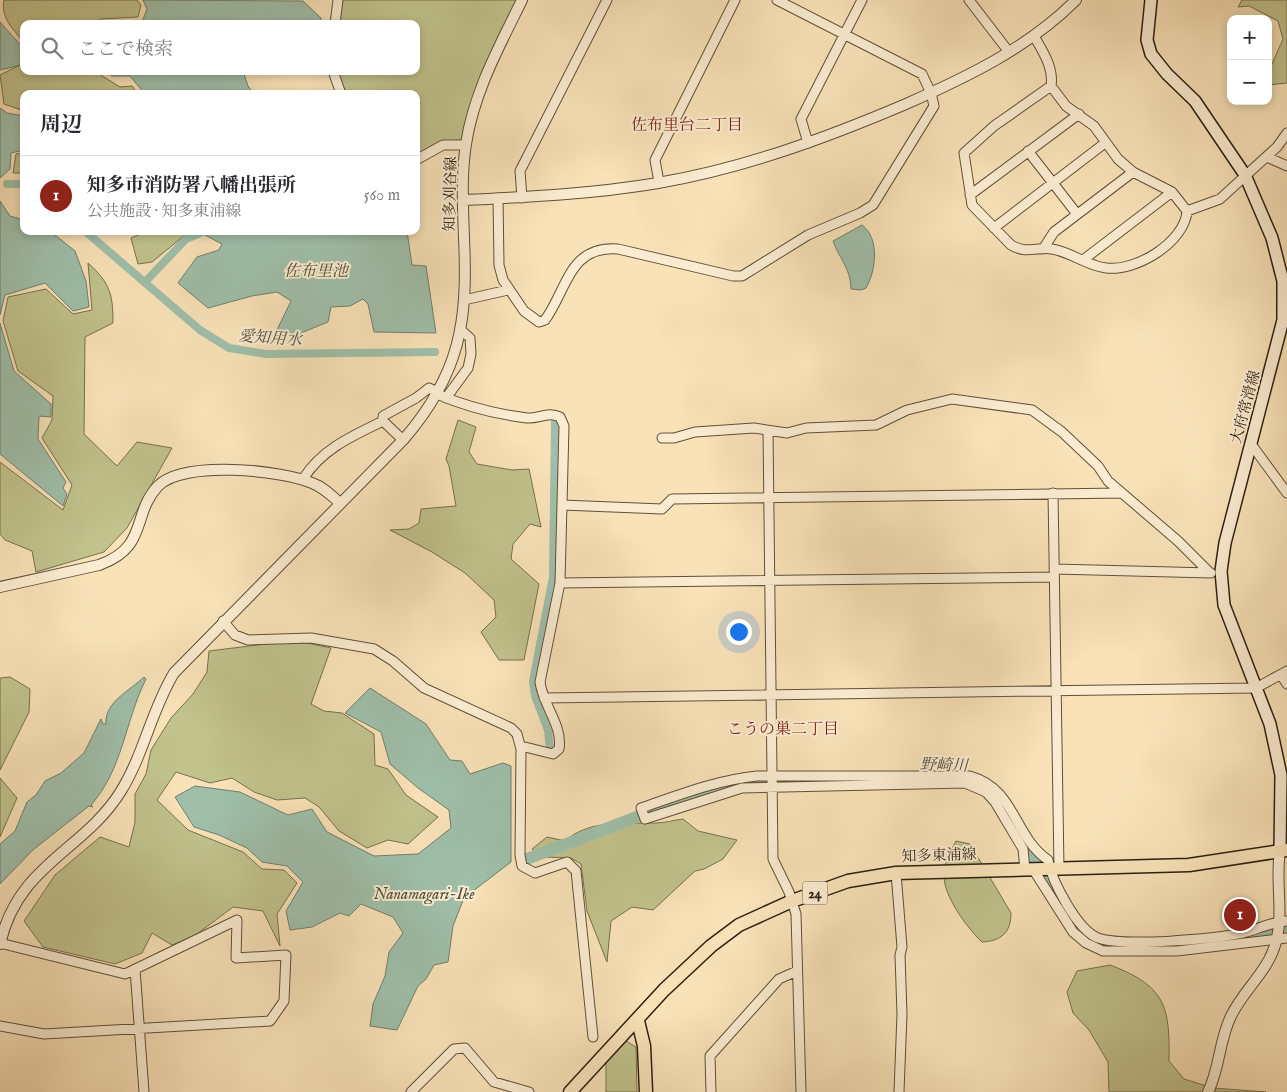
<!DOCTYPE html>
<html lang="ja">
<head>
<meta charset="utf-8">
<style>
	body { margin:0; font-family:"IM FELL English","Noto Serif JP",serif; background:#f7f7f7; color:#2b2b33 }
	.controls { position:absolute; right:15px; top:15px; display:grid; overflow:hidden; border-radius:10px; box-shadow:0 2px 8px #0003 }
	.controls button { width:45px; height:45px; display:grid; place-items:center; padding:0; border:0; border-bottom:1px solid #e1e1e2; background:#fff; color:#2b2b33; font:25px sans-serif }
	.you { position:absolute; left:738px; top:631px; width:18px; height:18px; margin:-12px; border:4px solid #fff; border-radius:50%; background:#1a73e8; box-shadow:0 0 0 8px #1a73e833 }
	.badge { display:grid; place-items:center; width:32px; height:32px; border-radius:50%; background:#8f2418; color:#fff; font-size:16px; font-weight:700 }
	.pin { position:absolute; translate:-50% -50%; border:2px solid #fff; box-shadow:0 1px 5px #0006 }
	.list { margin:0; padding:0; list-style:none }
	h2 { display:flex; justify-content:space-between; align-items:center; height:65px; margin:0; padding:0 20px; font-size:21px }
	h2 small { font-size:16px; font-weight:400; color:#7c7c81 }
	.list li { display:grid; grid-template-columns:32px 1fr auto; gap:15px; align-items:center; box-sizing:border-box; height:80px; padding:0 20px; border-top:1px solid #e1e1e2 }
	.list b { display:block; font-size:19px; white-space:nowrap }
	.list p { margin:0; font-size:16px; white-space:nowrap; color:#7c7c81 }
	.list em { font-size:16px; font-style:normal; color:#7c7c81 }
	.icon { flex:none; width:28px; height:28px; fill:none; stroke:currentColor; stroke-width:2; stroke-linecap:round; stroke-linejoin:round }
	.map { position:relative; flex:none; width:1287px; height:1092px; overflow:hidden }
	.search { position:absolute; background:#fff; box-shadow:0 2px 8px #0003; left:20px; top:20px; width:400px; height:55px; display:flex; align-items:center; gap:12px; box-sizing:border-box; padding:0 18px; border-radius:10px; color:#7c7c81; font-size:19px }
	.panel { position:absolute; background:#fff; box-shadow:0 2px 8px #0003; left:20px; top:90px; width:400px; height:145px; border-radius:10px }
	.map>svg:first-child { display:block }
	.green { fill:#c1c28c; stroke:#76704e }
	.water { fill:#9fbfaa; stroke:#717f6c }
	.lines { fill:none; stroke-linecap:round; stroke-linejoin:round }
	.canal { stroke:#9fbfaa; stroke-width:8 }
	.river { stroke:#9fbfaa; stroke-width:12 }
	.minor-casing { stroke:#5e503a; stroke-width:11 }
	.tertiary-casing { stroke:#5e503a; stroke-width:12 }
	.secondary-casing { stroke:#2b1f10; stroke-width:14 }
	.primary-casing { stroke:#2b1f10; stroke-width:15 }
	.minor { stroke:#fbecd1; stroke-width:9 }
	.tertiary { stroke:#fbecd1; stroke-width:10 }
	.secondary { stroke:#fbecd1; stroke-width:11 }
	.primary { stroke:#f9e2b8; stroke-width:12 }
	.labels { text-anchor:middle; stroke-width:4; stroke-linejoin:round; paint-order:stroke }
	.shield { fill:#fbecd1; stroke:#695c4a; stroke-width:1 }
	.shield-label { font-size:14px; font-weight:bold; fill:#2b1f10 }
	.street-label { font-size:15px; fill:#2b1f10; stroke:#fbecd1 }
	.neighbourhood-label { font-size:16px; fill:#7a1f14; stroke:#fbecd1 }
	.water-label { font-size:16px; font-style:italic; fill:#4e4f3e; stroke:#fbecd1 }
</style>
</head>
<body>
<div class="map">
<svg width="1287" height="1092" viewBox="0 0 1287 1092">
	<rect width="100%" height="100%" fill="#f9e2b8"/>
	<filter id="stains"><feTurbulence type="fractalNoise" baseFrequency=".004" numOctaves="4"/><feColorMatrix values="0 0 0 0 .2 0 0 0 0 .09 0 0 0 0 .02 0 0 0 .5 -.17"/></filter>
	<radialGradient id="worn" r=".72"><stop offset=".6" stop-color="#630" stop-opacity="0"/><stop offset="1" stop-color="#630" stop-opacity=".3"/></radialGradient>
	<path class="green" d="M4,0H137L141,5L138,17L100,19L95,24H24V42C13,30 0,16 4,0Z
		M338,0H522L491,62L466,145L458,143L416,160V94H341L333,71H416V24H335Z
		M1242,0H1287V83L1268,85V73L1283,39L1278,21L1249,6L1238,7Z
		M24,63V71H94L120,87L132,86L138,94H24V111L4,104L0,75Z
		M24,153V173H13L16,154Z
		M147,231H190L152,262L138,264L131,238Z
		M88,263C110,283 113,294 113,323L85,337L84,434L117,466L137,442L172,448L127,528L104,552L36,572L32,551L5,540L0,534V462L63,510L72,485L42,438L52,420L53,396L18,371L3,321L8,297L46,289L73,314L92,310Z
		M458,420L476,427L469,452L477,464L512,470L529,469L541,527L530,524L513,544L511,559L539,584L524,660H499L481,632L496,617L494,600L465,573L432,552L390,530L409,529L419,523L421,509L456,506L449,466L446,459Z
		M274,643H307L331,648L311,704L324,711L342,713L374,734L375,765L388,769L406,795L438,817L408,844L388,840L367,848L339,831L319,807L305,798L277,800L254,792L232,778L210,783L176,772L157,800L188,830L243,852L262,869L284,870L297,883L277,914L280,946L263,911L233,907L193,937L172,945L152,933L142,953L115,964L43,947L24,921L55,875L100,837L129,847L135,822V794L146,774L151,750L171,718L193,694L207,672L209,651Z
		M10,677L30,689L29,712L0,770V678Z
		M0,778L17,798L0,837Z
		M683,819L698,831L737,840L723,859L704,869L695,871L653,910L632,907L611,921L607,962L587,911L581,864L571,858L545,857L532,849L547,837L565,841C590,819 624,824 656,823C665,823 674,820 683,819Z
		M956,841L970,844L1011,913C1011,933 1001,941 982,942C967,928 943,895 944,875C944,862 950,852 956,841Z
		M1110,965C1165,986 1170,1005 1169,1061L1184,1079L1213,1088L1266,1092H1109L1108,1062L1089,1030L1073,1013L1067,992L1077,971Z
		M626,1041L636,1047L637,1092H606V1061Z"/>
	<path class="water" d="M143,0L303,1L321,18V24H108L117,21L142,22L147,9Z
		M0,22L24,49V63L21,65L0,70Z
		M105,71H243L248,86L254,94H145L130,76H112Z
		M0,108L7,113L24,116V150L11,153L10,169L0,178Z
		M0,201L10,216L24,220V231H50L75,251L86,281L89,307L73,311L45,283L5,295L0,315Z
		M862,225C880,238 876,271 866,288L861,290L851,289C851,269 839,258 833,241Z
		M204,231H407L412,265L426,266L436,333L374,332L368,304L363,299L350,306L331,307L328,322L296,335L274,336L291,301L277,292L252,296L208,308L178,283L197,257L219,250L222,244L205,235Z
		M0,323L14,371L51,404V417L39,416L38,439L66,482L63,488L67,494L63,506L0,454Z
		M144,677L146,679C125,721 123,769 91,805L93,807L89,806L34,849L0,884V844L15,831L27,802L36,795L45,781L61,773L84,753L101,719L103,724H106C104,702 131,690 144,677Z
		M370,688L426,724L450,760L462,761L470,774L503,763L511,766V862L464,898L453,926L448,962L434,965L426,979L418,986L397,1030L370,1026L373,1004L385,976L389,952L403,933L393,917L361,904L349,916L340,913L312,927L290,930L286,911L303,882L287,866L262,862L247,848L219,835L194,827L175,797L195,786L240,792L288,815L312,809L327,832L374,856L418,854L451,828L449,810L418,788L390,764L381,732L345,713Z"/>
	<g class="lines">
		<path class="canal" d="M7,184H24
			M85,231L200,330L229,348L266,354L435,352
			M145,282L186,239L205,231
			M550,750L548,730L535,696L533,681L553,577L555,421"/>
		<path class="river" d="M992,791L1073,924L1088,938L1111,947L1208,943L1287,929
			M527,859L647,813L726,786L754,782L866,780"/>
		<defs>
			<path id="minor" d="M969,0L1009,52
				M335,24L338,0
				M1034,36C1043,52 1054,68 1051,86L994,126L964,153L972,205L1011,245C1028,255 1037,246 1052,249C1071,252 1087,266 1106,268C1136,272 1185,242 1187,211L1172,192L1133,172L1118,159L1094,126L1066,106L1051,86
				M333,71L341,94
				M808,143L801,119L862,0
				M1028,151L1077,214
				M1267,157L1287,166
				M416,160L443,145H466
				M659,182L655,160L735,0
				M970,195L1079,114
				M498,198L499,265L503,280L524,311L539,322L545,320C567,290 569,245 618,249L733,276H742L808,235L860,213L873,205L934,106L931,93L922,74L777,0
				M522,198L520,171L607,0
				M1187,211L1220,199L1277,147L1287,133
				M994,228L1105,143
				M1043,249L1054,232L1133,172
				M1083,260L1172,192
				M464,300L508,290
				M437,394C467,407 494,414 527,418C539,419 548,411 560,417L564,426L560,583L540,682C543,706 563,725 559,749L553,754L525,747
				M446,398L468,368L471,354L470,338L461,330
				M383,421L403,440
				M768,431L773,859L789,892L796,914L801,1092
				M662,438H674L695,432L754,428L787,433L806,428L876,425L907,410L952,399L1032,410L1062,432L1098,466L1108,481L1178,541L1210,573
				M1251,444L1287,493
				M303,479C322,449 352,436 383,421V416L416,398L429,388L433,390
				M1053,493L1059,868
				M562,505L662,509L672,499L1121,493
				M1054,569L1211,573
				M560,583L1054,577
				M223,621L235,635L248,640L311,638L374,649L393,661L424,688L511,728L517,734L521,749L520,855L522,866L535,873L567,862L576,871L593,1037
				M1281,675L1287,684
				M544,698L1256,688L1287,671
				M1033,869L1073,932L1086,943L1103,951H1177L1287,938
				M1025,870L1023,849L995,802L986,792L965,783L742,788L645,819L641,808C679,795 717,780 757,776H970C1016,789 1013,836 1048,860C1052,881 1077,930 1098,938C1125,947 1214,939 1243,933C1258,929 1271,922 1287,921
				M896,873L902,947L900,955L902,1014L899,1092
				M135,969L144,1092
				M0,1026L44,1034L270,1021L284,1001L286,955L236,958L237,920L125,974L0,943
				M411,1092L454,1049L465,1048L494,1082L529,1092
				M711,1092L710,1056L779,979L797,971"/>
			<path id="tertiary" d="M463,200C528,197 593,194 658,183C745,168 826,138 906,104C967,77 1028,48 1076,0
				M0,587L99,565C149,547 131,515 158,486C183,460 281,470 312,483C323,487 331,495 340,503
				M0,944C18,864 84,851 121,791C144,754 151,711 174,673L404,439C460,374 468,322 464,239C463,207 461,176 466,144C474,92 499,47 522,0
				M1208,1092C1220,1068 1219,1040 1231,1016C1244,989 1268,972 1276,942C1284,912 1275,881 1280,851"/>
			<path id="secondary" d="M1151,0L1147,40L1151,54L1167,74L1195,101L1245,175L1272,238L1283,281V320L1225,543L1221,571L1224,605L1270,724L1281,775L1280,851"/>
			<path id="primary" d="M638,1021L644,1046L646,1092
				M570,1092L664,990L711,946L739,925L792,901L848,881L896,873L1189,865L1287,850"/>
		</defs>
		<use href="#minor" class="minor-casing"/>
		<use href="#tertiary" class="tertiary-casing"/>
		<use href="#secondary" class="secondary-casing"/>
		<use href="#primary" class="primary-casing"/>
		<use href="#minor" class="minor"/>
		<use href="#tertiary" class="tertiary"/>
		<use href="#secondary" class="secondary"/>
		<use href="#primary" class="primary"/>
	</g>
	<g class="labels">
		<rect class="shield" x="802.5" y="881.5" width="25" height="23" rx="4"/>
		<g class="shield-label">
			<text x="815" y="898">24</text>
		</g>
		<g class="street-label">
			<text transform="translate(450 194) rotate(-89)" y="5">知多刈谷線</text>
			<text transform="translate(1245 407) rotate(-75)" y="5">大府常滑線</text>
			<text transform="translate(939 855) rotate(-2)" y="5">知多東浦線</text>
		</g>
		<g class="neighbourhood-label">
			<text x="687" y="130">佐布里台二丁目</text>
			<text x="783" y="734">こうの巣二丁目</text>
		</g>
		<g class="water-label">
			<text x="316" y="276">佐布里池</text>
			<text transform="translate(270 337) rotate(4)" y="6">愛知用水</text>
			<text transform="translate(944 764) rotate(2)" y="6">野崎川</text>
			<text x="424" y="899">Nanamagari-Ike</text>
		</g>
	</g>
	<rect width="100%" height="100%" filter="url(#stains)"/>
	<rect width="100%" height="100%" fill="url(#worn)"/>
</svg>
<div class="controls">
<button>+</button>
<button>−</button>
</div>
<div class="you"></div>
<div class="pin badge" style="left:1240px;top:915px">1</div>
<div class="search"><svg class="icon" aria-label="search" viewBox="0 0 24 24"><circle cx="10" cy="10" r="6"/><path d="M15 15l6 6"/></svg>ここで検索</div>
<section class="panel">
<h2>周辺<small></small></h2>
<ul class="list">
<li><span class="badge">1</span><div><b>知多市消防署八幡出張所</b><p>公共施設 · 知多東浦線</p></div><em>560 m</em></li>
</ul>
</section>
</div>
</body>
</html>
